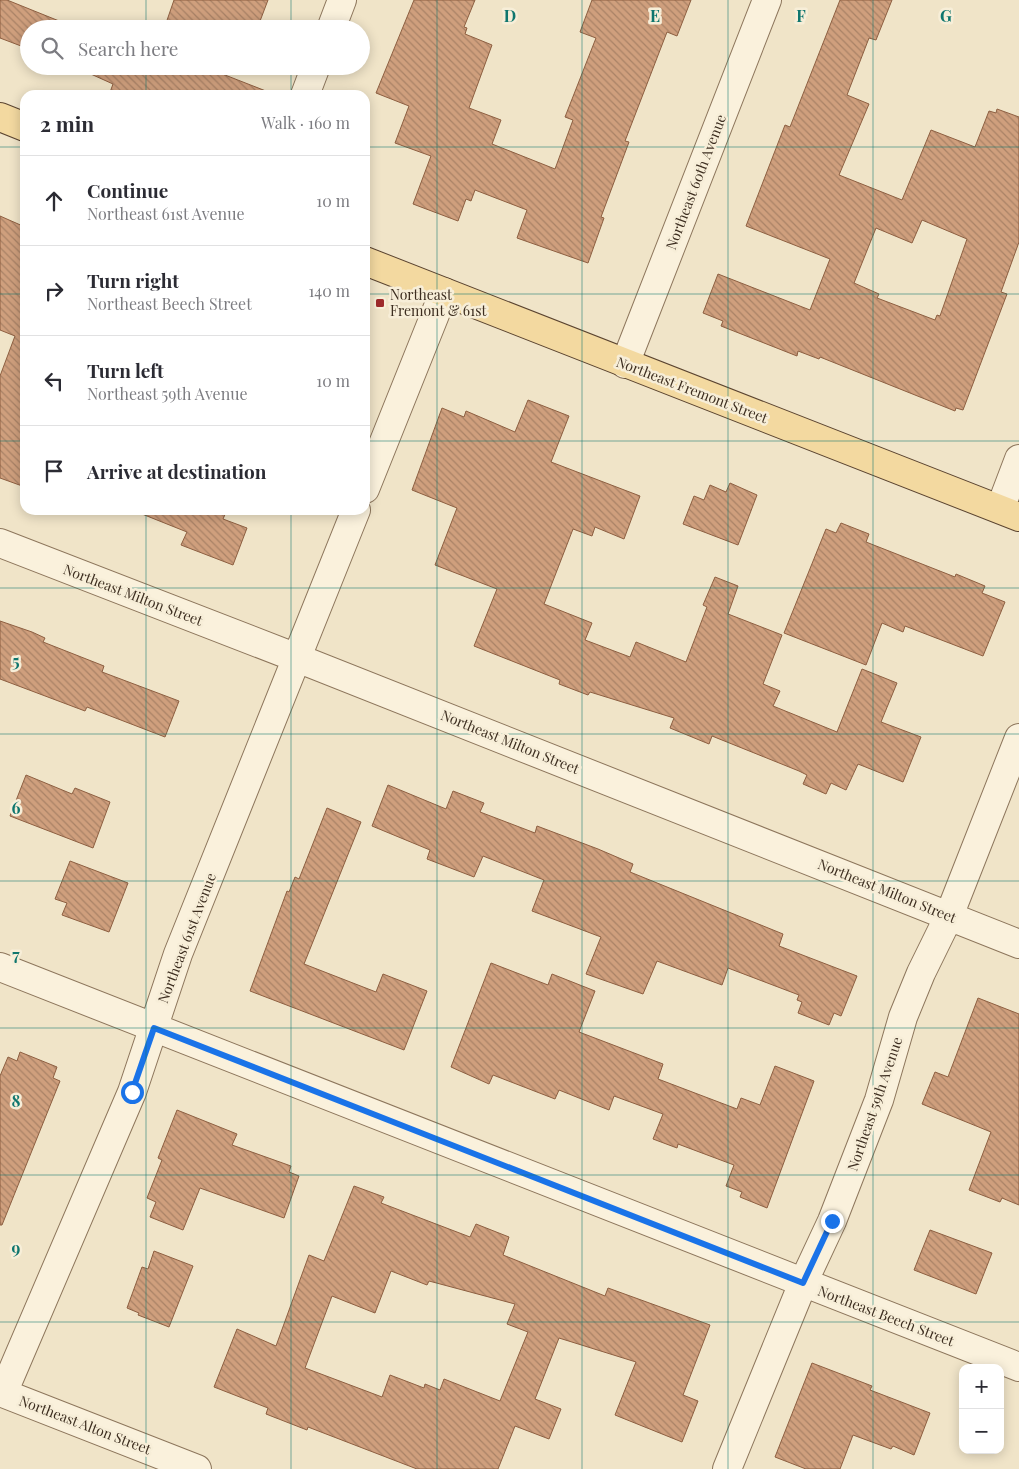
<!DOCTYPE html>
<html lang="en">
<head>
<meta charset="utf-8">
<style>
	body { margin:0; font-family:"Playfair Display",serif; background:#f7f7f7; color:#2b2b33 }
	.controls { position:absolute; right:15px; bottom:15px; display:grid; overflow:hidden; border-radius:10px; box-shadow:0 2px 12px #0003 }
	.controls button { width:45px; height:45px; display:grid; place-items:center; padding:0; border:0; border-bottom:1px solid #e1e1e2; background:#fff; color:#2b2b33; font:25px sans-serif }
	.stop { position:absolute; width:15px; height:15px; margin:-11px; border:4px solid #1a73e8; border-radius:50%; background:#fff }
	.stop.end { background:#1a73e8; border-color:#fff; box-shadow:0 1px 5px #0008 }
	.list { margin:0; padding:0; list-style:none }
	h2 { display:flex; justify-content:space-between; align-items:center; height:65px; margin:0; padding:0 20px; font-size:21px }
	h2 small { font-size:16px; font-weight:400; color:#7c7c81 }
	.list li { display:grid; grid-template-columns:32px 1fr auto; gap:15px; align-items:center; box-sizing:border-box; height:90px; padding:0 20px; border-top:1px solid #e1e1e2 }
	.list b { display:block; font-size:19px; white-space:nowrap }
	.list p { margin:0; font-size:16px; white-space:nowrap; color:#7c7c81 }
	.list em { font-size:16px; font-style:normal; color:#7c7c81 }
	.icon { flex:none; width:28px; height:28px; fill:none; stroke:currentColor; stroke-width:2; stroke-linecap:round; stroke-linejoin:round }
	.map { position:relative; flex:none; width:1019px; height:1469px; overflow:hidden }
	.search { position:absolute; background:#fff; box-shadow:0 2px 12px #0003; left:20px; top:20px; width:350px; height:55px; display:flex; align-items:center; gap:12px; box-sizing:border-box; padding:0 18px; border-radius:28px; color:#7c7c81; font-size:19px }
	.panel { position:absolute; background:#fff; box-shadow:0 2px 12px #0003; left:20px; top:90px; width:350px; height:425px; border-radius:15px }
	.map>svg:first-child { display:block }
	.building { fill:url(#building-back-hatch); stroke:#8d5f41; fill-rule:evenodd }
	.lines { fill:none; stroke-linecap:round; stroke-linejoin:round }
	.minor-casing { stroke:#8d765c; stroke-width:30 }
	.major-casing { stroke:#5b4430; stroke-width:30 }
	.minor { stroke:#faf1dc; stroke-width:28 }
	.major { stroke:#f3d9a0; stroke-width:28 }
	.route { stroke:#1a73e8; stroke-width:6 }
	.grid { fill:none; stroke:#0f766e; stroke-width:1; stroke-opacity:0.55 }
	.poi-dot { fill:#9e2a2b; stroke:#f7eed8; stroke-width:2 }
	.labels { text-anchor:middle; stroke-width:5; stroke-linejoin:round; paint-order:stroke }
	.street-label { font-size:14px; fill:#3d2e20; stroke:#f7eed8 }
	.poi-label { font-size:14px; fill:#3d2e20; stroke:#f7eed8; text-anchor:start }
	.grid-label { font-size:16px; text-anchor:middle; font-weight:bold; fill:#0f766e; stroke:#f7eed8; stroke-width:5; stroke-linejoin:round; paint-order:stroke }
</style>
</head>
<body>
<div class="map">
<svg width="1019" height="1469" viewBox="0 0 1019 1469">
	<defs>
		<pattern id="building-back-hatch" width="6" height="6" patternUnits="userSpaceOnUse" patternTransform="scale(1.25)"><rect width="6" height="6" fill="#cf9f7d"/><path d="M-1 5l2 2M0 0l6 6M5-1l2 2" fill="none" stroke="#a98266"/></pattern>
	</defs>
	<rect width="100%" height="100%" fill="#f0e4c8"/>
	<path class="building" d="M0,0H7L79,29H29V49L0,38Z
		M174,0H268L257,29H164Z
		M414,0H475L464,27L467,28L465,34L492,45L469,108L501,120L492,144L555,169L573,120L565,117L596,38L580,32L592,0H691L677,36L667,32L625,141L629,142L601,217L604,218L588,263L517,238L527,210L475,190L471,201L466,199L458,221L413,204L431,156L395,143L409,106L376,93Z
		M840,0H892L876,40L869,38L847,95L869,104L839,175L902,200L931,130L975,147L989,111L996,113L997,109L1019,117V242L1001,292L1007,294L963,410L956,408L955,411L820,357L819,359L798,351L797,356L721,326L723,321L703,313L718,274L810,310L830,259L746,226L785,125L790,127ZM922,220L967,239L940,316L937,315L935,320L877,298L879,294L854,283L876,228L912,243Z
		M73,66H202L271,93V95H109L113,84Z
		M0,216L25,227V487L0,478V376L15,336L0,330Z
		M528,400L569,416L551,462L640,496L624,539L595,527L592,536L573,529L544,604L592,623L585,640L630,657L636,642L686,662L707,607L703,605L715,577L738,586L728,614L782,635L763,684L780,691L773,706L837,732L862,669L897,683L881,722L921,737L903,782L858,764L846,790L831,783L826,794L803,784L807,775L799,771L712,736L709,744L670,728L674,718L590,692L588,695L559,684L560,680L474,646L497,589L435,565L457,508L412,490L442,408L464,417L466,411L515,432Z
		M730,483L757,495L738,545L683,524L694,496L704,500L710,485L726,492Z
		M137,510H227L223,519L247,528L233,565L181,545L187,532L137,512Z
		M841,523L869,534L866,542L955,577L956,574L985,586L982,593L1005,602L983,656L905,626L903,632L882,623L866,665L784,633L826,529L836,533Z
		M0,621L32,632L45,638L43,642L104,666L102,672L179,701L165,737L87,707L85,711L0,679Z
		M26,775L72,794L75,788L110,802L93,848L10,816Z
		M388,785L446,809L453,791L484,803L480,812L535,833L537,826L598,849L633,864L630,872L783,934L779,946L857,976L841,1016L834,1013L829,1025L798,1013L802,1002L797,1000L799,995L728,968L722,985L657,961L643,994L586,974L601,937L532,911L544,880L483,856L474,877L427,859L430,850L372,826Z
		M327,808L361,822L304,964L376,992L383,974L427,991L404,1050L250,991L287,891L289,892L295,877L299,879Z
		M70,861L128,883L109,932L62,915L67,903L55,899Z
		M491,963L548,985L552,974L595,991L579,1032L663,1064L658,1079L737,1109L741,1098L760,1105L775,1066L814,1081L767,1208L740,1197L742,1192L726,1186L734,1165L678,1144L677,1148L653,1139L663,1114L614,1096L609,1110L559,1090L555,1099L493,1075L489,1084L451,1067Z
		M978,998L1019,1014V1205L1002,1198L1000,1202L969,1190L991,1132L922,1104L935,1072L948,1077Z
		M20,1052L57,1067L53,1078L60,1081L2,1225H0V1076L8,1057L17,1061Z
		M177,1110L237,1134L232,1145L291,1166L289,1172L299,1176L284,1218L200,1188L183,1230L150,1217L156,1202L147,1198L162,1160L158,1158Z
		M354,1186L384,1197L381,1203L470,1237L476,1224L509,1237L503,1255L605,1296L608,1288L710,1325L683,1395L698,1401L682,1442L615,1415L636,1362L559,1338L535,1399L561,1409L549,1439L515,1426L498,1469H417L308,1427L307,1430L266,1414L268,1408L214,1387L237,1329L276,1346L309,1255L324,1261ZM391,1271L427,1285L429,1281L515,1304L507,1324L528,1332L500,1401L444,1379L440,1390L425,1384L424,1388L390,1375L382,1397L305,1368L332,1296L375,1313Z
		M930,1230L992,1253L976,1294L914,1270Z
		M154,1251L193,1266L169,1327L138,1315L139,1313L127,1308L142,1267L148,1269Z
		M812,1363L872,1386L870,1390L930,1413L914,1455L893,1446L891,1449L853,1435L840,1469H806L775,1457Z"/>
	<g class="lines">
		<defs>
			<path id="minor" d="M331,29L342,0
				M305,95L316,66
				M625,364L767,0
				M365,489L444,292
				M1000,509L1019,459
				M0,543L297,658L1019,944
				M0,967L1019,1367
				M0,1392L197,1469
				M3,1393L132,1092L178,954L356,510
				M727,1469L803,1283L832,1221L879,1100L903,1017L921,973L949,916L1019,738"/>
			<path id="major" d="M0,117L25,127
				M365,261L1019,517"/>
		</defs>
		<use href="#minor" class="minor-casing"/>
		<use href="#major" class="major-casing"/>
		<use href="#minor" class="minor"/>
		<use href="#major" class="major"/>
	</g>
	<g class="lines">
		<path class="route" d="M132,1092L154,1028L803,1283L832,1221"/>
	</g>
	<path class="grid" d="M146,0V29M291,0V29M437,0V1469M582,0V1469M728,0V1469M873,0V1469M146,66V95M291,66V95M0,147H25M365,147H1019M0,294H25M365,294H1019M0,441H25M365,441H1019M146,510V1469M291,510V1469M0,588H1019M0,734H1019M0,881H1019M0,1028H1019M0,1175H1019M0,1322H1019"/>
	<rect class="poi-dot" x="375" y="298" width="10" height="10" rx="2.5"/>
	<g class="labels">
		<g class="street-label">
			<text transform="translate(696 182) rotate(-69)" y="5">Northeast 60th Avenue</text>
			<text transform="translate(692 390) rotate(21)" y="5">Northeast Fremont Street</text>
			<text transform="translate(133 595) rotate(21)" y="5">Northeast Milton Street</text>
			<text transform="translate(510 742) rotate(22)" y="5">Northeast Milton Street</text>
			<text transform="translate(887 891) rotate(22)" y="5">Northeast Milton Street</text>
			<text transform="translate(187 938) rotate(-69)" y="5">Northeast 61st Avenue</text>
			<text transform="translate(875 1104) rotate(-71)" y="5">Northeast 59th Avenue</text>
			<text transform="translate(886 1316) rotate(21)" y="5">Northeast Beech Street</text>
			<text transform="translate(85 1425) rotate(21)" y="5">Northeast Alton Street</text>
		</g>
		<g class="poi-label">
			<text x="390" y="300">Northeast<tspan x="390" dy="16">Fremont &amp; 61st</tspan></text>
		</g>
	</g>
	<g class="grid-label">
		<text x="510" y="22">D</text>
		<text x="655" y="22">E</text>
		<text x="801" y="22">F</text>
		<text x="946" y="22">G</text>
		<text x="16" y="667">5</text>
		<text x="16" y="814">6</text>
		<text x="16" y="961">7</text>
		<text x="16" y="1107">8</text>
		<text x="16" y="1254">9</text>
	</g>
</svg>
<div class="controls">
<button>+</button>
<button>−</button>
</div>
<div class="stop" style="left:132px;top:1092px"></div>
<div class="stop end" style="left:832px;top:1221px"></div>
<div class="search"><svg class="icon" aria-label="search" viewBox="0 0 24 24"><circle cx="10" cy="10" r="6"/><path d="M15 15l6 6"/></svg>Search here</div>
<section class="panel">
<h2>2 min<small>Walk · 160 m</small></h2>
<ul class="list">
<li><svg class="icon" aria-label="ahead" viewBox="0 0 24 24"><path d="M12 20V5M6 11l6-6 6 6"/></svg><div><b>Continue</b><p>Northeast 61st Avenue</p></div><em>10 m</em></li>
<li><svg class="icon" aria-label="right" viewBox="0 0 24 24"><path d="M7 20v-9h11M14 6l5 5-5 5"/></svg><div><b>Turn right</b><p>Northeast Beech Street</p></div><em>140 m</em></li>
<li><svg class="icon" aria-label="left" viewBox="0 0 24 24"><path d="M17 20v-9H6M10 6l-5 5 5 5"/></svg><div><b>Turn left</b><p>Northeast 59th Avenue</p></div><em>10 m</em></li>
<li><svg class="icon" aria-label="arrive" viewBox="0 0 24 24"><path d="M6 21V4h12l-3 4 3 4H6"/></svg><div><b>Arrive at destination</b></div></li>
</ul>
</section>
</div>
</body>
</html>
